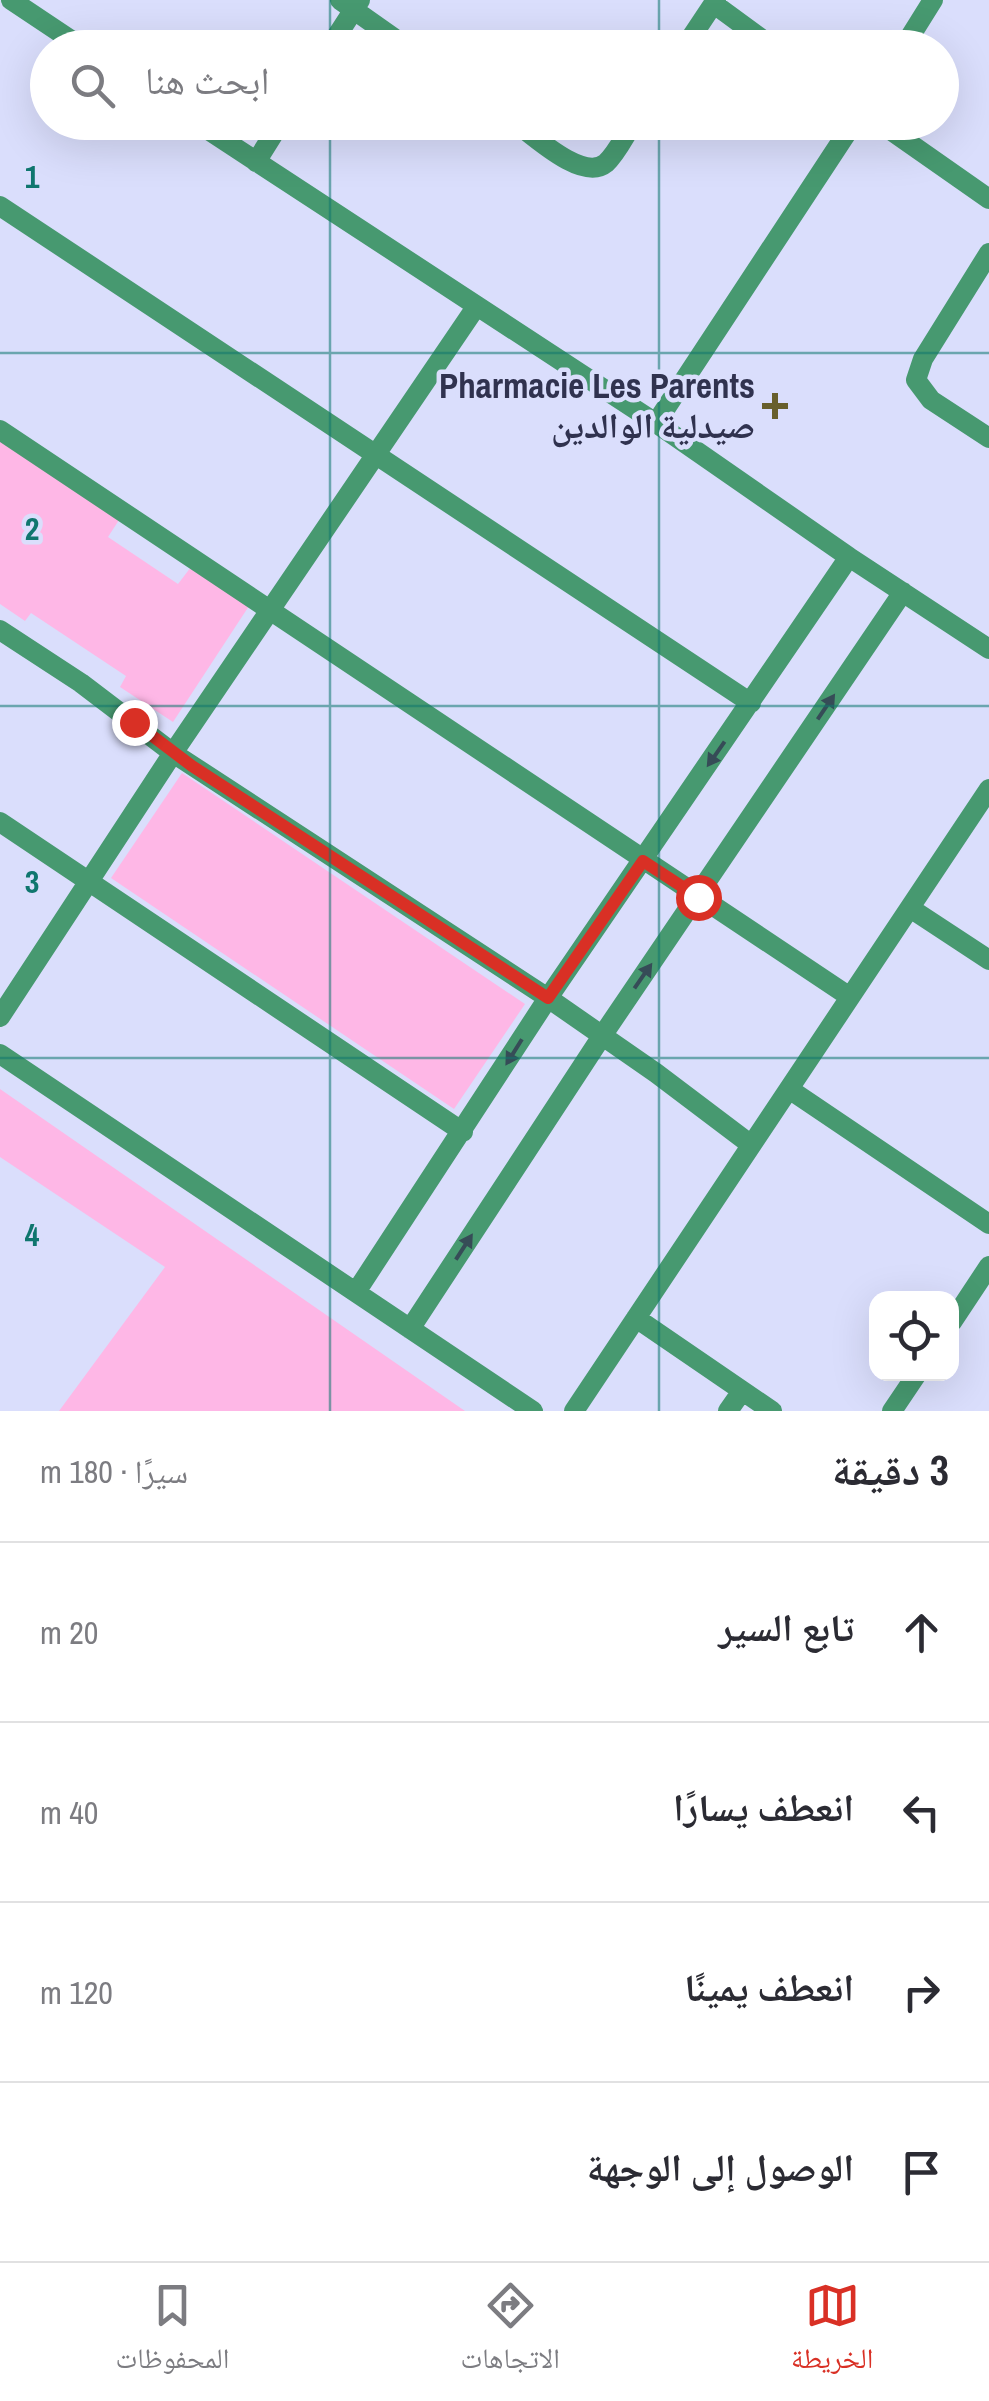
<!DOCTYPE html>
<html lang="ar">
<head>
<meta charset="utf-8">
<style>
	body { margin:0; font-family:"Archivo Narrow","Noto Naskh Arabic",sans-serif; background:#f2f2f3; color:#2b2b33; direction:rtl }
	.controls { position:absolute; right:30px; bottom:30px; display:grid; overflow:hidden; border-radius:20px; box-shadow:0 10px 40px #0002 }
	.controls button { width:90px; height:90px; display:grid; place-items:center; padding:0; border:0; border-bottom:2px solid #e1e1e2; background:#fff; color:#2b2b33; font:50px sans-serif }
	.stop { position:absolute; width:30px; height:30px; margin:-22px; border:8px solid #d93025; border-radius:50%; background:#fff }
	.stop.end { background:#d93025; border-color:#fff; box-shadow:0 2px 10px #0008 }
	.list { margin:0; padding:0; list-style:none }
	h2 { display:flex; justify-content:space-between; align-items:center; height:130px; margin:0; padding:0 40px; font-size:42px }
	h2 small { font-size:32px; font-weight:400; color:#7c7c81 }
	.list li { display:grid; grid-template-columns:65px 1fr auto; gap:30px; align-items:center; box-sizing:border-box; height:180px; padding:0 40px; border-top:2px solid #e1e1e2 }
	.list b { display:block; font-size:38px; white-space:nowrap }
	.list em { font-size:32px; font-style:normal; color:#7c7c81 }
	.icon { flex:none; width:55px; height:55px; fill:none; stroke:currentColor; stroke-width:2; stroke-linecap:round; stroke-linejoin:round }
	.map { position:relative; flex:none; width:989px; height:1411px; overflow:hidden; direction:ltr }
	.search { position:absolute; background:#fff; box-shadow:0 10px 40px #0002; left:30px; right:30px; top:30px; height:110px; display:flex; align-items:center; gap:25px; box-sizing:border-box; padding:0 35px; border-radius:55px; color:#7c7c81; font-size:38px }
	.sheet { height:850px; background:#fff }
	nav { display:flex; justify-content:space-around; align-items:center; box-sizing:border-box; height:140px; border-top:2px solid #e1e1e2; background:#fff; font-size:28px; color:#7c7c81 }
	nav a { display:grid; justify-items:center; gap:5px }
	nav .on { color:#d93025 }
	.map>svg:first-child { display:block }
	.green { fill:#feb7e6 }
	.lines { fill:none; stroke-linecap:round; stroke-linejoin:round }
	.street { stroke:#479970; stroke-width:20 }
	.oneway { fill:#364c57 }
	.route { stroke:#d93025; stroke-width:12 }
	.grid { fill:none; stroke:#0f766e; stroke-width:2.5; stroke-opacity:0.55 }
	.poi-dot { fill:#685f2c; stroke:#dadefc; stroke-width:4 }
	.labels { text-anchor:middle; stroke-width:9; stroke-linejoin:round; paint-order:stroke }
	.poi-label { font-size:35px; font-weight:bold; fill:#30324f; stroke:#dadefc; text-anchor:end }
	.grid-label { font-size:32px; text-anchor:middle; font-weight:bold; fill:#0f766e; stroke:#dadefc; stroke-width:9; stroke-linejoin:round; paint-order:stroke }
</style>
</head>
<body>
<div class="map">
<svg width="989" height="1411" viewBox="0 0 989 1411">
	<rect width="100%" height="100%" fill="#dadefc"/>
	<path class="green" d="M0,439L119,520L108,537L178,584L191,567L249,606L173,722L120,687L126,676L31,613L25,621L0,604Z
		M182,773L525,1004L454,1109L111,878Z
		M0,1089L465,1411H59L165,1267L0,1157Z"/>
	<g class="lines">
		<path class="street" d="M11,0L83,48
			M340,0L408,48
			M714,4L774,48
			M329,48L360,0
			M684,48L716,0
			M903,48L933,0
			M196,122L656,423L849,557L989,649
			M515,122C535,137 583,182 606,163C617,153 625,135 634,122
			M879,122L989,199
			M256,162L281,122
			M0,206L751,703
			M989,253L923,359L916,380L931,400L989,438
			M656,423L854,122
			M0,430L850,997
			M0,630L81,683L173,753L548,998L656,1073L750,1144
			M0,822L463,1132
			M910,908L989,960
			M0,1017L173,753L476,307
			M0,1054L533,1411
			M789,1089L989,1224
			M356,1292L548,998L849,557
			M636,1318L772,1411
			M952,1322L989,1266
			M410,1329L602,1036L903,592
			M574,1411L989,789
			M728,1411L742,1391
			M892,1411L917,1374"/>
	</g>
	<defs><path id="oneway-solid" d="M-6-.8H1V-3.2L6.5 0L1 3.2V.8H-6Z" transform="scale(2.5)"/></defs>
	<g class="oneway">
		<use href="#oneway-solid" transform="translate(826 707) rotate(-56)"/>
		<use href="#oneway-solid" transform="translate(716 754) rotate(125)"/>
		<use href="#oneway-solid" transform="translate(643 976) rotate(-55)"/>
		<use href="#oneway-solid" transform="translate(514 1052) rotate(122)"/>
		<use href="#oneway-solid" transform="translate(464 1247) rotate(-57)"/>
	</g>
	<g class="lines">
		<path class="route" d="M134,722L192,766L548,998L643,861L698,897"/>
	</g>
	<path class="grid" d="M330,0V48M659,0V48M330,122V1411M659,122V1411M0,353H989M0,706H989M0,1058H989"/>
	<path class="poi-dot" d="M770 391h10v10h10v10h-10v10h-10v-10h-10v-10h10z"/>
	<g class="labels">
		<g class="poi-label">
			<text x="755" y="398">Pharmacie Les Parents<tspan x="755" dy="40">صيدلية الوالدين</tspan></text>
		</g>
	</g>
	<g class="grid-label">
		<text x="32" y="188">1</text>
		<text x="32" y="540">2</text>
		<text x="32" y="893">3</text>
		<text x="32" y="1246">4</text>
	</g>
</svg>
<div class="controls">
<button><svg class="icon" aria-label="locate" viewBox="0 0 24 24"><circle cx="12" cy="12" r="6"/><path d="M12 2v4M12 18v4M2 12h4M18 12h4"/></svg></button>
</div>
<div class="stop" style="left:698px;top:897px"></div>
<div class="stop end" style="left:134px;top:722px"></div>
<div class="search"><svg class="icon" aria-label="search" viewBox="0 0 24 24"><circle cx="10" cy="10" r="6"/><path d="M15 15l6 6"/></svg>ابحث هنا</div>
</div>
<section class="sheet">
<h2>3 دقيقة<small>سيرًا · 180 m</small></h2>
<ul class="list">
<li><svg class="icon" aria-label="ahead" viewBox="0 0 24 24"><path d="M12 20V5M6 11l6-6 6 6"/></svg><div><b>تابع السير</b></div><em>20 m</em></li>
<li><svg class="icon" aria-label="left" viewBox="0 0 24 24"><path d="M17 20v-9H6M10 6l-5 5 5 5"/></svg><div><b>انعطف يسارًا</b></div><em>40 m</em></li>
<li><svg class="icon" aria-label="right" viewBox="0 0 24 24"><path d="M7 20v-9h11M14 6l5 5-5 5"/></svg><div><b>انعطف يمينًا</b></div><em>120 m</em></li>
<li><svg class="icon" aria-label="arrive" viewBox="0 0 24 24"><path d="M6 21V4h12l-3 4 3 4H6"/></svg><div><b>الوصول إلى الوجهة</b></div></li>
</ul>
</section>
<nav>
<a class="on"><svg class="icon" aria-label="map" viewBox="0 0 24 24"><path d="M3 6l6-2 6 2 6-2v14l-6 2-6-2-6 2zM9 4v14M15 6v14"/></svg>الخريطة</a>
<a><svg class="icon" aria-label="directions" viewBox="0 0 24 24"><path d="M12 3l9 9-9 9-9-9zM9 14v-3h6M13 9l2 2-2 2"/></svg>الاتجاهات</a>
<a><svg class="icon" aria-label="saved" viewBox="0 0 24 24"><path d="M7 4h10v16l-5-4-5 4z"/></svg>المحفوظات</a>
</nav>
</body>
</html>
